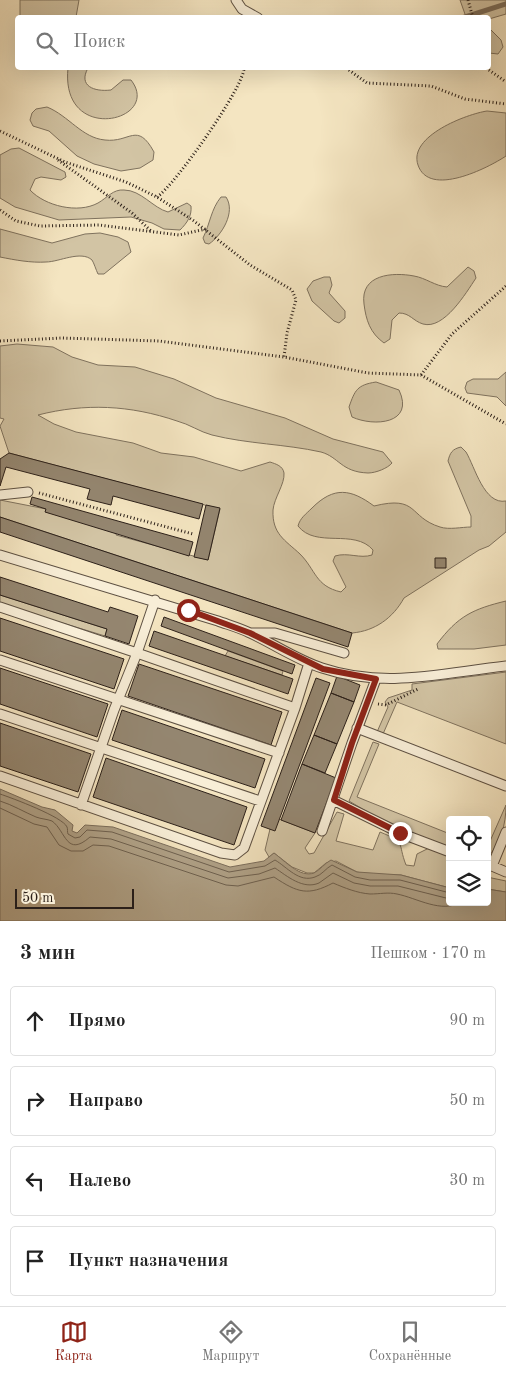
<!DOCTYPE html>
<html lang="ru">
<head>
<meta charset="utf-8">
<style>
	body { margin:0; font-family:"Old Standard TT",serif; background:#f6f6f6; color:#222 }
	.controls { position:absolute; right:15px; bottom:15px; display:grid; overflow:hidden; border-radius:5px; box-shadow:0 5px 20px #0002 }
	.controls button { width:45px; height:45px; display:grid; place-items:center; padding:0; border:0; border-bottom:1px solid #e0e0e0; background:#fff; color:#222; font:25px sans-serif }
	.scale { position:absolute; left:15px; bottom:12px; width:119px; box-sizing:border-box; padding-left:5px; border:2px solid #2c2019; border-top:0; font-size:14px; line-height:18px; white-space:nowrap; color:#2c2019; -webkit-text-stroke:4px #f8eed7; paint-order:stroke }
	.stop { position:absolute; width:15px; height:15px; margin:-11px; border:4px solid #8f2418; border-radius:50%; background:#fff }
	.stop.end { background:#8f2418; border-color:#fff; box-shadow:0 1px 5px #0008 }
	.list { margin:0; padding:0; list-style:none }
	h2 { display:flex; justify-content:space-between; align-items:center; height:65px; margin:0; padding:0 20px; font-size:21px }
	h2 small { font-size:16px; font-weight:400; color:#767676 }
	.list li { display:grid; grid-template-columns:32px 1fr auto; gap:15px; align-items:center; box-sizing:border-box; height:70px; margin:0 10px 10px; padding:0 10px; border:1px solid #e0e0e0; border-radius:5px }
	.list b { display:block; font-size:19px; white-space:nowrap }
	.list em { font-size:16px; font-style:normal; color:#767676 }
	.icon { flex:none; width:28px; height:28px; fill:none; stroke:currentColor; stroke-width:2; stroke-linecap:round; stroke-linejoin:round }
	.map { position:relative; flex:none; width:506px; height:921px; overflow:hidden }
	.search { position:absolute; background:#fff; box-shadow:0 5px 20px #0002; left:15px; right:15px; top:15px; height:55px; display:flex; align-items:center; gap:12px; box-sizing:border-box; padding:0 18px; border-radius:5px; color:#767676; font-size:19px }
	.sheet { height:385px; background:#fff }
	nav { display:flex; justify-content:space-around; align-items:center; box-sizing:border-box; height:70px; border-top:1px solid #e0e0e0; background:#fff; font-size:14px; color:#767676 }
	nav a { display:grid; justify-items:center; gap:2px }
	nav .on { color:#8f2418 }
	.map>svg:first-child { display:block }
	.green { fill:#d2c4a4; stroke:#7f725e }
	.water { fill:#b0a288; stroke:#7b6e5c }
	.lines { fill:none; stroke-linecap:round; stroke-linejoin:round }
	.shore { stroke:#6e6150; stroke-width:1 }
	.stream { stroke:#7b6e5c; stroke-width:5 }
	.building { fill:#948670; stroke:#2c2019 }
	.service-casing { stroke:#5e5143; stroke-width:11 }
	.path { stroke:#2c2019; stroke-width:3; stroke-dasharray:1 2.5; stroke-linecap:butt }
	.service { stroke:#f8eed7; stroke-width:9 }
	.route { stroke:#8f2418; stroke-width:6 }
</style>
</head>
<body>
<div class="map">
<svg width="506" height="921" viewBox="0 0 506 921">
	<rect width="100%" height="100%" fill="#f4e5c1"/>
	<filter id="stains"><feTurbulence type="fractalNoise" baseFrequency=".004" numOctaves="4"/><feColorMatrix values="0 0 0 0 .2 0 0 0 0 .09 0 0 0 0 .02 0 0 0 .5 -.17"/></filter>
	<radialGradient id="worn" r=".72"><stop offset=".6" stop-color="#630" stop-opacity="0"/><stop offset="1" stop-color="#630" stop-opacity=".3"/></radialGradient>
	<path class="green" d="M20,0H79L76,17L20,18Z
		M460,0H506V14L489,19L466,17Z
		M489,28L501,40L503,47L498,54L489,53Z
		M68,68H88C78,86 94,92 111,90L123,80H131C163,121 60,146 68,68Z
		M47,107C69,116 82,138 105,140C130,143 137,121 154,152L153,160L140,168L121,171L94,164L77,156L49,131L33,126L30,120L32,113L36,109Z
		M487,111L506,113V156C488,168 429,198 418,165C408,136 467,114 487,111Z
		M19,148L65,172L66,177L61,180L41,177L35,179L30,190C45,206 78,214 98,203C107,198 113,189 124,190C141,190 153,208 168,212L187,203L191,206C192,216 187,223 180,230L164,229L152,223L131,217L59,220L15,207L0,198V155L11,149Z
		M221,197H226C236,212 222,235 209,244L205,243L203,238C210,224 211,209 221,197Z
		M0,229L52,243L85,234L100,233L118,237L128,242L131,252L104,274H98C96,270 94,263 92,260C81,250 59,262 46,262C31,263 15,260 0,257Z
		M468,267L474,271L476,278C466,293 444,330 423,324C413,321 410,313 399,313L392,320L390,339L384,343C370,333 366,320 364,304C360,274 393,272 414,276C426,278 435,286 447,287Z
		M324,277H330L332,285L329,293L345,311V318L339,323L334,321L312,301L307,289L313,281Z
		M17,344L53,347L72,357L98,365L135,367L174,379L216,398L285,418L333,439L383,452L392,463C388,468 376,473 368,473C341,472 339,457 321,452C285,444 248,444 212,435C200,432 189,424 177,421C130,405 85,403 38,415L54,424L76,432L133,443L161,453L194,457L241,471L270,462C276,464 283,466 284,473C285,484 274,498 273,510C272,534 285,540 300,554C316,570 315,586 341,592L346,587L333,561L335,556C348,552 360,559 372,555L373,550C354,528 316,549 298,526C300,518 306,514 312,508C334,486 351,489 374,506C419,495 408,517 440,527C449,530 462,527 471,527V516L448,461C450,453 452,449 461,447L466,452C475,467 484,505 506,501V532L489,546L479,550L404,598C393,618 375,631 352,633L0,517V500L46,509V512L117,532L116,535L208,560L220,509L9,453L0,426L4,419L0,418V346Z
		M506,372V406L497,397L467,393L465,388L467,382L473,379H498Z
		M376,382L399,390C415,424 374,427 352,417L349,407C355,390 357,385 376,382Z
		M0,595L107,629L105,636L0,604Z
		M506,601V645L474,649H438L437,644C458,616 473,609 506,601Z
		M228,651L283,671L282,675L225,656Z
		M506,672V744L397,702L383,734L377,732L388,707L385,702L388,698L412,690V684Z
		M373,742L379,744L357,797L450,834V888L401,875H371L357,872L336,861L326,863L314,873H307L292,867L274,853L269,857L265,850L270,829L279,819L315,833L305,848L309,854L314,853L337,812L344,814L336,841L373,850L380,832C407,843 397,842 406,865L414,866L417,854L429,848L349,801Z
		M506,805C506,824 501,843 487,858V848Z
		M487,877L506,881V892L487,889Z"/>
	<path class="water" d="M0,789L42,807L55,810L73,825L72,831L77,833L85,825L113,827L230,867L264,861L274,853C285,861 300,878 314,873C320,870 325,863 331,860L357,872L401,875L450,888V902H487V889L506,892V921H0Z"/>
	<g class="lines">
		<path class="shore" d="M0,794C12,798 63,817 67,827C68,829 67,832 68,834L75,838L80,837L87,830L112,832L229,872L265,866L275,860C287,867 299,883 315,877C322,875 326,868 332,865L355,877L370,880H400L450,893
			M0,801C13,805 24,812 36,817C41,819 47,819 52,821C66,831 66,858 90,837L111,839L228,878L259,874L275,868C287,876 303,890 319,883C324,880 328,876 333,873L354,883L370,886H398L450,899
			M0,808L34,824L47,827L59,845L71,851H83L93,845L109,846L226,885L238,886L274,877C298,893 308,896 333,883C345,888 357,893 370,894C380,894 388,892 397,894C417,898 442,914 461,902"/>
		<path class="stream" d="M462,18L506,4"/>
	</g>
	<path class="building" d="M9,453L203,504L199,519L113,496L111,505L87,499L90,489L6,467L0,486V459Z
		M32,497L193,542L189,556L45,512L46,509L30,504Z
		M206,505L220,508L208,560L194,557Z
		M0,517L352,633L348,647L0,532Z
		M435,558H446V568H435Z
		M0,577L108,612L110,607L138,616L129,644L105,636L107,629L0,595Z
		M164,617L295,665L292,674L161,626Z
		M0,618L124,659L114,689L0,651Z
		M154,631L293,679L288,694L149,646Z
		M139,664L282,712L271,745L128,696Z
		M0,668L108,704L97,737L0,704Z
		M337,676L360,685L354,702L331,693Z
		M316,678L330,683L275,831L261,826Z
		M331,693L354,702L337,744L314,735Z
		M122,710L265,759L255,788L112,740Z
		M0,723L91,754L78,792L0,766Z
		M314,735L337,744L325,773L302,764Z
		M106,758L247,807L234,845L93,797Z
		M302,764L336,778L315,833L281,820Z"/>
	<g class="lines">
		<defs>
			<path id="service" d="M236,0L242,9L258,18
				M0,495L28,492
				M0,555L218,621C229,625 240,628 250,633C274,644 297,660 322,668C385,689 442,673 506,666
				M155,600L137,653L295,708L309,663
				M0,607L137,653L114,710L81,805
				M252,633H275L344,653
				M0,660L279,753
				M0,714L260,801
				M357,728L506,786
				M0,776L221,853L235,855L244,848L295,708
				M333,800L400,833L450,852
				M322,831L352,743L376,679
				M506,832L492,866L506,872"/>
		</defs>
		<use href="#service" class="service-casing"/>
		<path class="path" d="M468,0L473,18
			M346,68L367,83L431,86L465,99L506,104
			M486,68L506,82
			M0,131L65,162L126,182L157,197L194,221L250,265L292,290L296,300L287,333L284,357
			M58,160L132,213L152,232
			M157,197C175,185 244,87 244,68
			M0,210L16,221L40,226L99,225L179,235L206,229
			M0,341L62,338L159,341L284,357L368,373L421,375L506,424
			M421,375L452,334L506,286
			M39,493L193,534
			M378,704L386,705L418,689"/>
		<use href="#service" class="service"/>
	</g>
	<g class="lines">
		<path class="route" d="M188,610L250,633L323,669L376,679L352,743L334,800L400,833"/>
	</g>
	<rect width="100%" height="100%" filter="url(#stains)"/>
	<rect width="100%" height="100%" fill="url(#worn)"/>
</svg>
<div class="controls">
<button><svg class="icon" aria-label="locate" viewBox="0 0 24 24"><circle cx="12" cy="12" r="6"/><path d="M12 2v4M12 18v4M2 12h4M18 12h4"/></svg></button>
<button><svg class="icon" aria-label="layers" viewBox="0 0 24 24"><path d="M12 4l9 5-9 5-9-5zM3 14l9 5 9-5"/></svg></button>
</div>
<div class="scale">50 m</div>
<div class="stop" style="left:188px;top:610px"></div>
<div class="stop end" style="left:400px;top:833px"></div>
<div class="search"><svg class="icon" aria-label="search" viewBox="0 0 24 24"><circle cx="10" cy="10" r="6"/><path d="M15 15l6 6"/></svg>Поиск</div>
</div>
<section class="sheet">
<h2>3 мин<small>Пешком · 170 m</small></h2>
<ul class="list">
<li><svg class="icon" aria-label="ahead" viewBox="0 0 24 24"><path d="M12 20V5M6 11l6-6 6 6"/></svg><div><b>Прямо</b></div><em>90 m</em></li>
<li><svg class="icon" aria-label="right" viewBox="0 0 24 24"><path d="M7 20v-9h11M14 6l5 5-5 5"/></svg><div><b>Направо</b></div><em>50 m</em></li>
<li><svg class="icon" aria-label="left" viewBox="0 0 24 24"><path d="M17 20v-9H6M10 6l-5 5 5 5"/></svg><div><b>Налево</b></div><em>30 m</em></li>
<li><svg class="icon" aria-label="arrive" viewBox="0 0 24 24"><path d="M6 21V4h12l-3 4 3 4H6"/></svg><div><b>Пункт назначения</b></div></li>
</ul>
</section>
<nav>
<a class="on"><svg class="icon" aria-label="map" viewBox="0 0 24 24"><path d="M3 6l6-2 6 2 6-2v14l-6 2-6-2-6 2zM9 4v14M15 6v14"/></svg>Карта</a>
<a><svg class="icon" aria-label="directions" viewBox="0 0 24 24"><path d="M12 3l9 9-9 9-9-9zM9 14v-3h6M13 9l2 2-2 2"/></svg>Маршрут</a>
<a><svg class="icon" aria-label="saved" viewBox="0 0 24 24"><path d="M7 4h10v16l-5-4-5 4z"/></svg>Сохранённые</a>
</nav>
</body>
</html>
